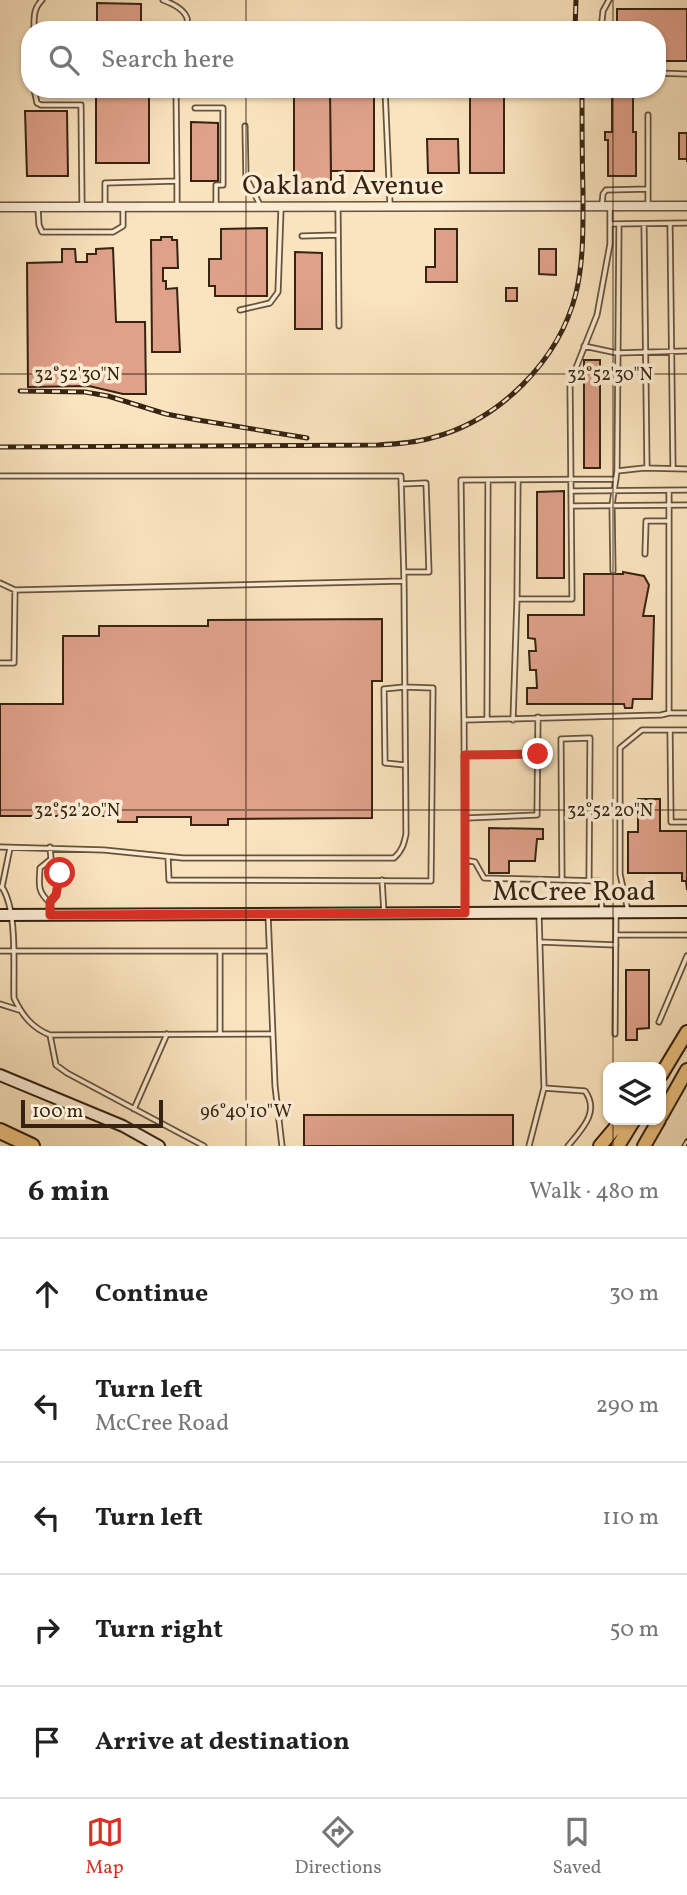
<!DOCTYPE html>
<html lang="en">
<head>
<meta charset="utf-8">
<style>
	body { margin:0; font-family:Vollkorn,serif; background:#f6f6f6; color:#222 }
	.controls { position:absolute; right:21px; bottom:21px; display:grid; overflow:hidden; border-radius:14px; box-shadow:0 2px 5px #0004 }
	.controls button { width:63px; height:63px; display:grid; place-items:center; padding:0; border:0; border-bottom:2px solid #e0e0e0; background:#fff; color:#222; font:35px sans-serif }
	.scale { position:absolute; left:21px; bottom:18px; width:142px; box-sizing:border-box; padding-left:7px; border:4px solid #362311; border-top:0; font-size:19px; line-height:24px; white-space:nowrap; color:#362311; -webkit-text-stroke:5px #fcedd5; paint-order:stroke }
	.stop { position:absolute; width:21px; height:21px; margin:-16px; border:5px solid #d93025; border-radius:50%; background:#fff }
	.stop.end { background:#d93025; border-color:#fff; box-shadow:0 2px 7px #0008 }
	.list { margin:0; padding:0; list-style:none }
	h2 { display:flex; justify-content:space-between; align-items:center; height:91px; margin:0; padding:0 28px; font-size:30px }
	h2 small { font-size:23px; font-weight:400; color:#767676 }
	.list li { display:grid; grid-template-columns:46px 1fr auto; gap:21px; align-items:center; box-sizing:border-box; height:112px; padding:0 28px; border-top:2px solid #e0e0e0 }
	.list b { display:block; font-size:26px; white-space:nowrap }
	.list p { margin:0; font-size:23px; white-space:nowrap; color:#767676 }
	.list em { font-size:23px; font-style:normal; color:#767676 }
	.icon { flex:none; width:38px; height:38px; fill:none; stroke:currentColor; stroke-width:2; stroke-linecap:round; stroke-linejoin:round }
	.map { position:relative; flex:none; width:687px; height:1146px; overflow:hidden }
	.search { position:absolute; background:#fff; box-shadow:0 2px 5px #0004; left:21px; right:21px; top:21px; height:77px; display:flex; align-items:center; gap:18px; box-sizing:border-box; padding:0 24px; border-radius:28px; color:#767676; font-size:26px }
	.sheet { height:651px; background:#fff }
	nav { display:flex; justify-content:space-around; align-items:center; box-sizing:border-box; height:98px; border-top:2px solid #e0e0e0; background:#fff; font-size:19px; color:#767676 }
	nav a { display:grid; justify-items:center; gap:4px }
	nav .on { color:#d93025 }
	.map>svg:first-child { display:block }
	.building { fill:#dfa18a; stroke:#362311; stroke-width:2 }
	.lines { fill:none; stroke-linecap:round; stroke-linejoin:round }
	.lane-casing { stroke:#67533c; stroke-width:7 }
	.street-casing { stroke:#67533c; stroke-width:11 }
	.secondary-casing { stroke:#362311; stroke-width:14 }
	.primary-casing { stroke:#362311; stroke-width:16 }
	.highway-casing { stroke:#362311; stroke-width:18 }
	.lane { stroke:#fcedd5; stroke-width:3.5 }
	.street { stroke:#fcedd5; stroke-width:8 }
	.secondary { stroke:#fcedd5; stroke-width:10 }
	.primary { stroke:#edc280; stroke-width:12 }
	.highway { stroke:#edc280; stroke-width:14 }
	.rail-casing { stroke:#362311; stroke-width:5 }
	.rail { stroke:#fcedd5; stroke-width:2.5; stroke-dasharray:8; stroke-linecap:butt }
	.route { stroke:#d93025; stroke-width:9 }
	.ticks { fill:none; stroke:#362311; stroke-width:2; stroke-opacity:0.45 }
	.labels { text-anchor:middle; stroke-width:7; stroke-linejoin:round; paint-order:stroke }
	.street-label { font-size:28px; fill:#362311; stroke:#fcedd5 }
	.ticks-label { font-size:18px; text-anchor:middle; fill:#362311; stroke:#fcedd5; stroke-width:7; stroke-linejoin:round; paint-order:stroke }
</style>
</head>
<body>
<div class="map">
<svg width="687" height="1146" viewBox="0 0 687 1146">
	<rect width="100%" height="100%" fill="#fae4bf"/>
	<filter id="stains"><feTurbulence type="fractalNoise" baseFrequency=".00286" numOctaves="4"/><feColorMatrix values="0 0 0 0 .2 0 0 0 0 .09 0 0 0 0 .02 0 0 0 .5 -.17"/></filter>
	<radialGradient id="worn" r=".72"><stop offset=".6" stop-color="#630" stop-opacity="0"/><stop offset="1" stop-color="#630" stop-opacity=".3"/></radialGradient>
	<path class="building" d="M97,3L141,4V30H97Z
		M617,9H687V61H657V30H617Z
		M96,89H149V163H96Z
		M294,89H330L331,182L294,183Z
		M330,89H374V171H331Z
		M470,89H504V173H470Z
		M612,89H633V132H636V176H608V140H605V132H612Z
		M25,111H67L68,176H27Z
		M191,122L218,123V181H191Z
		M679,133H687V162V159H679Z
		M427,139H458L459,173H428Z
		M267,228V296H215V286H209V259H221V229Z
		M435,229H457V282H426V267H435Z
		M161,237H172V240H177L178,268H163V281H166V289L177,288L180,352H152L151,240H161Z
		M113,248L116,322H145L146,394H123L89,386L28,387L27,263L62,262V249H75L76,262H87V254H96V249Z
		M539,249H556V275L539,274Z
		M295,252L322,253V329H295Z
		M506,288H517V301H506Z
		M584,360H600V468H584Z
		M564,491V578H537V492Z
		M623,572L644,576L649,585L643,616H654L652,699H633L632,708H625L624,704H527V688H537L536,670H530L529,651H536L535,639L528,638V615H584V574H623Z
		M382,619V681H372V818L228,819V825H191V817H137V822H118V816H0V704H63V636H99V626H208V620Z
		M638,799H660V831H687V890L686,881H682V873H628V832H638Z
		M489,828L543,829V839H537L535,861H509V873H489Z
		M626,970H649V1028L637,1029V1040H626Z
		M304,1115H513V1146H304Z"/>
	<g class="lines">
		<defs>
			<path id="lane" d="M163,0C171,3 184,9 187,18C188,22 187,26 187,30
				M34,30C34,18 33,9 42,0
				M601,30L603,11L609,0
				M657,73L687,74
				M34,89L37,103L41,105H81L82,204
				M385,89L390,204
				M195,108H223V185H216V204
				M245,126L246,177L260,205
				M177,181V204
				M105,204V183L177,181L176,89
				M602,204L603,194L606,190L648,189
				M648,204V115
				M338,208L339,326
				M38,209L39,225L42,232H113L123,226V207
				M610,224L687,223
				M644,224L647,468
				M670,224L673,468
				M302,236L338,235
				M240,310L270,303L278,292L281,209
				M584,346L617,353L687,351
				M617,471L619,224
				M0,476H401L404,580
				M401,484L426,483L429,572H405
				M572,491L687,490
				M669,491V713H687
				M572,506L687,505
				M645,554L646,521H669
				M613,571L612,505L617,471L644,468L687,469
				M0,583L15,590L404,581L406,834C404,844 402,851 394,858H183L104,850L0,847
				M517,599L518,480
				M0,663H14L15,590
				M487,719L488,480
				M464,720L461,480L616,479
				M513,720L517,599H572L570,383L597,315L610,244V209
				M670,730L671,822H687
				M465,755L538,754
				M466,818L537,815L538,717
				M50,847L51,859L59,873L56,895L50,903V914
				M168,857L169,880L431,881L433,688L404,687L384,689L385,763L405,765
				M465,860L475,862L484,878L600,881L602,912
				M382,880L384,913
				M562,880L561,739L590,738L589,880
				M0,887H2C18,912 13,967 14,998C22,1015 32,1028 50,1035L273,1034
				M2,887L10,848
				M50,903C37,891 39,885 40,868L51,859
				M465,911L464,720L661,715L669,713
				M628,911L620,874V748L642,730H687
				M268,914L275,1086L282,1146
				M616,935H687
				M540,942L616,945
				M0,951H269
				M220,951V1034
				M0,1004L19,1010
				M659,1022L687,956
				M615,1034L616,915
				M50,1035L56,1065L67,1073L204,1146
				M544,1088L585,1091C600,1112 582,1129 568,1146
				M134,1109L167,1034
				M529,1146L544,1088L539,915"/>
			<path id="street" d="M0,207L687,206"/>
			<path id="secondary" d="M0,915L687,912
				M0,1075L123,1126L159,1146"/>
			<path id="primary" d="M661,1075L687,1032
				M661,1116L687,1070
				M600,1146L622,1120
				M618,1146L634,1120
				M644,1146L659,1120"/>
			<path id="highway" d="M0,1131L32,1146"/>
		</defs>
		<use href="#lane" class="lane-casing"/>
		<use href="#street" class="street-casing"/>
		<use href="#secondary" class="secondary-casing"/>
		<use href="#primary" class="primary-casing"/>
		<use href="#highway" class="highway-casing"/>
		<use href="#lane" class="lane"/>
		<use href="#street" class="street"/>
		<use href="#secondary" class="secondary"/>
		<use href="#primary" class="primary"/>
		<use href="#highway" class="highway"/>
		<defs>
			<path id="rail" d="M575,30L576,0
				M20,391L85,392L108,396L166,414L198,420L307,438
				M0,447L378,445C396,444 414,443 431,438C499,421 559,361 576,293C584,260 583,224 583,191C582,157 582,123 582,89
				M684,1146L687,1141"/>
		</defs>
		<use href="#rail" class="rail-casing"/>
		<use href="#rail" class="rail"/>
	</g>
	<g class="lines">
		<path class="route" d="M60,873L56,895L50,902V915L465,913V755L538,754"/>
	</g>
	<path class="ticks" d="M246,0V30M613,0V30M246,89V1146M613,89V1067M0,374H687M0,810H687M613,1120V1146"/>
	<g class="labels">
		<g class="street-label">
			<text x="343" y="194">Oakland Avenue</text>
			<text x="574" y="900">McCree Road</text>
		</g>
	</g>
	<g class="ticks-label">
		<text x="77" y="380">32°52'30"N</text>
		<text x="610" y="380">32°52'30"N</text>
		<text x="77" y="816">32°52'20"N</text>
		<text x="610" y="816">32°52'20"N</text>
		<text x="246" y="1117">96°40'10"W</text>
	</g>
	<rect width="100%" height="100%" filter="url(#stains)"/>
	<rect width="100%" height="100%" fill="url(#worn)"/>
</svg>
<div class="controls">
<button><svg class="icon" aria-label="layers" viewBox="0 0 24 24"><path d="M12 4l9 5-9 5-9-5zM3 14l9 5 9-5"/></svg></button>
</div>
<div class="scale">100 m</div>
<div class="stop" style="left:60px;top:873px"></div>
<div class="stop end" style="left:538px;top:754px"></div>
<div class="search"><svg class="icon" aria-label="search" viewBox="0 0 24 24"><circle cx="10" cy="10" r="6"/><path d="M15 15l6 6"/></svg>Search here</div>
</div>
<section class="sheet">
<h2>6 min<small>Walk · 480 m</small></h2>
<ul class="list">
<li><svg class="icon" aria-label="ahead" viewBox="0 0 24 24"><path d="M12 20V5M6 11l6-6 6 6"/></svg><div><b>Continue</b></div><em>30 m</em></li>
<li><svg class="icon" aria-label="left" viewBox="0 0 24 24"><path d="M17 20v-9H6M10 6l-5 5 5 5"/></svg><div><b>Turn left</b><p>McCree Road</p></div><em>290 m</em></li>
<li><svg class="icon" aria-label="left" viewBox="0 0 24 24"><path d="M17 20v-9H6M10 6l-5 5 5 5"/></svg><div><b>Turn left</b></div><em>110 m</em></li>
<li><svg class="icon" aria-label="right" viewBox="0 0 24 24"><path d="M7 20v-9h11M14 6l5 5-5 5"/></svg><div><b>Turn right</b></div><em>50 m</em></li>
<li><svg class="icon" aria-label="arrive" viewBox="0 0 24 24"><path d="M6 21V4h12l-3 4 3 4H6"/></svg><div><b>Arrive at destination</b></div></li>
</ul>
</section>
<nav>
<a class="on"><svg class="icon" aria-label="map" viewBox="0 0 24 24"><path d="M3 6l6-2 6 2 6-2v14l-6 2-6-2-6 2zM9 4v14M15 6v14"/></svg>Map</a>
<a><svg class="icon" aria-label="directions" viewBox="0 0 24 24"><path d="M12 3l9 9-9 9-9-9zM9 14v-3h6M13 9l2 2-2 2"/></svg>Directions</a>
<a><svg class="icon" aria-label="saved" viewBox="0 0 24 24"><path d="M7 4h10v16l-5-4-5 4z"/></svg>Saved</a>
</nav>
</body>
</html>
